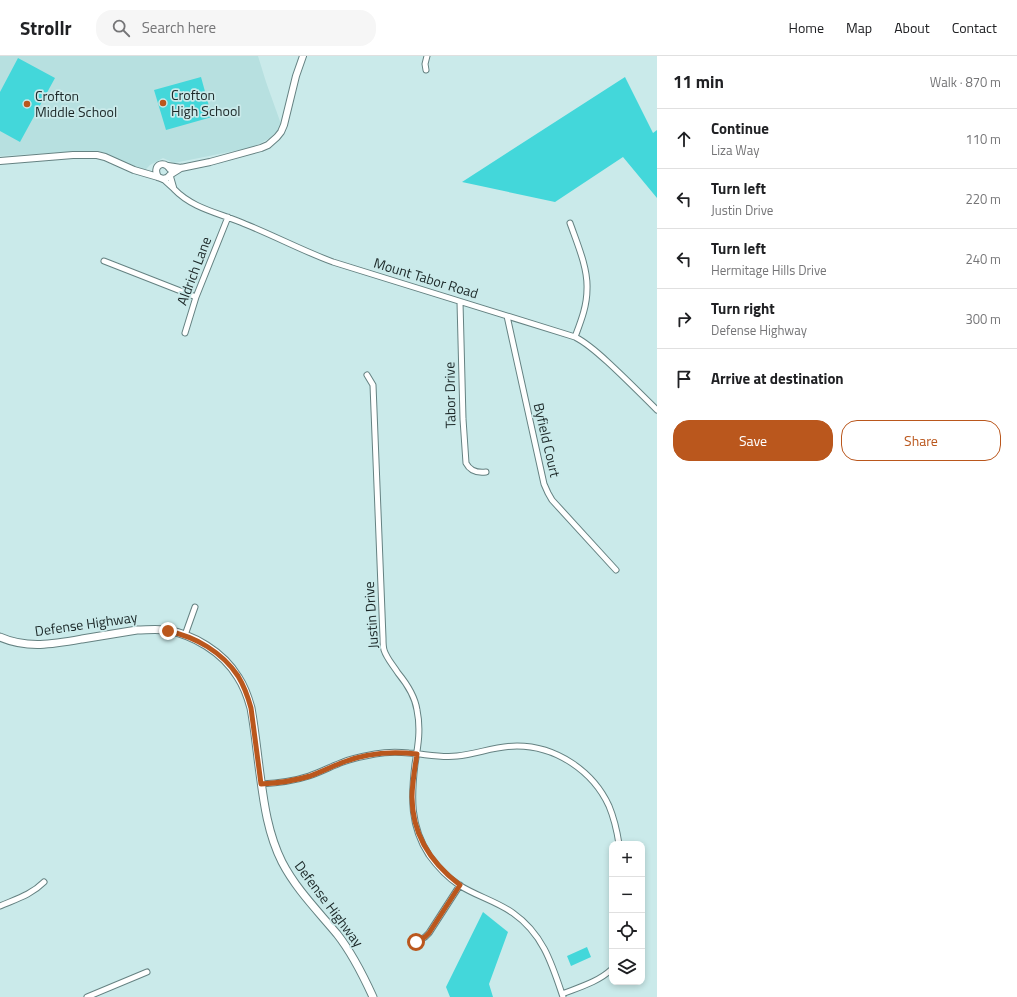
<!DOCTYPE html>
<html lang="en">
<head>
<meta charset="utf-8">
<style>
	body { margin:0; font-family:"Titillium Web",sans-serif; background:#f6f6f6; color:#202124 }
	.controls { position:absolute; right:12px; bottom:12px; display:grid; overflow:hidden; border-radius:8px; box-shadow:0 2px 6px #0003 }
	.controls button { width:36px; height:36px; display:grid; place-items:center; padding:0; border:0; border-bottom:1px solid #e0e0e0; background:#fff; color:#202124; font:20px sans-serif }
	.stop { position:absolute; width:12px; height:12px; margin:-9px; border:3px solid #ba571d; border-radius:50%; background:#fff }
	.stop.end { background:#ba571d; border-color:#fff; box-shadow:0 1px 4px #0008 }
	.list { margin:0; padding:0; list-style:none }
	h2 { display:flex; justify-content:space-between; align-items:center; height:52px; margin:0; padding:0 16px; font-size:17px }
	h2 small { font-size:13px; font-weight:400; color:#757577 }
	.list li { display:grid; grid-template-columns:26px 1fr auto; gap:12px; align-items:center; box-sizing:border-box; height:60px; padding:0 16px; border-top:1px solid #e0e0e0 }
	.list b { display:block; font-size:15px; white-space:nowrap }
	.list p { margin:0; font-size:13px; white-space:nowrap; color:#757577 }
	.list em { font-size:13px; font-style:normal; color:#757577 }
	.actions { display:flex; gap:8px; padding:12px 16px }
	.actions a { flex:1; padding:9px 0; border:1px solid #ba571d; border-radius:16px; text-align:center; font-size:14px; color:#ba571d }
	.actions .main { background:#ba571d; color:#fff }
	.icon { flex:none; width:22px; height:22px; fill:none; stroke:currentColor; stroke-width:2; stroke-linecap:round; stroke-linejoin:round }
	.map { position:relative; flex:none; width:657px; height:941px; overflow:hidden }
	header { display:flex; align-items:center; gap:24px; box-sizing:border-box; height:56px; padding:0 20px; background:#fff; border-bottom:1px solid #e0e0e0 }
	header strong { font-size:19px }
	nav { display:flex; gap:22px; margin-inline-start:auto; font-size:14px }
	.search { width:280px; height:36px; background:#f6f6f6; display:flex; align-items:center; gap:10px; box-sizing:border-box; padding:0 14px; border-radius:16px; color:#757577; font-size:15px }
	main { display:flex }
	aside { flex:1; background:#fff }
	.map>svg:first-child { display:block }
	.built { fill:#b7e0e0 }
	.green { fill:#43d7da }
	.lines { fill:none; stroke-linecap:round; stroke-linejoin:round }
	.minor-casing { stroke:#658282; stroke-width:7 }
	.tertiary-casing { stroke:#658282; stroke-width:8 }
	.secondary-casing { stroke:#658282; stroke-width:9 }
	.minor { stroke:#fff; stroke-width:5 }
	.tertiary { stroke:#fff; stroke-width:6 }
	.secondary { stroke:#fff; stroke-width:7 }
	.route { stroke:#ba571d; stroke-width:5 }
	.poi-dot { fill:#ba571d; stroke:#caeaea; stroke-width:1.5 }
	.labels { text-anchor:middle; stroke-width:3.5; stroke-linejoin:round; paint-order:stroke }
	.poi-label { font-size:14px; fill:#1b2727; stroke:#caeaea; text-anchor:start }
	.street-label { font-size:14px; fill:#1b2727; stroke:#caeaea }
</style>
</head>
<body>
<header>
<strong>Strollr</strong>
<div class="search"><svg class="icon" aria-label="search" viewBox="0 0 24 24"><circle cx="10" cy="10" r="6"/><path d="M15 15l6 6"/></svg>Search here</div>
<nav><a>Home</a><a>Map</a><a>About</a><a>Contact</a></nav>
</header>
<main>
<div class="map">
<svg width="657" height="941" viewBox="0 0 657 941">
	<rect width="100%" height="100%" fill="#caeaea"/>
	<path class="built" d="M0,0H258L266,26L281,68L278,74L270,82L259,88L249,92L174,107L163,102L150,109L145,114L137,112L107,98L99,95H83L0,100Z"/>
	<path class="green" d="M18,2L55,22L20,86L0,75V36Z
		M201,21L212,61L166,74L154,34Z
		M625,21L653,77L657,74V142L623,101L555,146L462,126Z
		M483,856L508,876L489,928L493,941H450L446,931Z
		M587,891L591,901L571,910L567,900Z"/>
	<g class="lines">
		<defs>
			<path id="minor" d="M426,14L425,8L427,0
				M163,123L174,133L170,119
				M174,133C193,153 220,157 245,168C275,180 303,195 333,206L575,281C589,288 600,299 612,310C627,324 642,339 657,354
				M570,167C577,187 588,212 587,233C587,250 581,265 575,281
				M104,205L196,241
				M460,246L463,363L466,407C470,415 478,417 486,416
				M507,260L544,428L548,437L552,444L616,514
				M185,277L196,241L228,161
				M367,319L373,329L383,582C383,585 383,590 384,594C387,603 393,609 398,617C407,628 415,640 417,654C421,673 418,690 415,708C411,741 410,770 429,799C437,810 447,821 459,829C476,840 496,845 513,857C543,878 552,908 563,941
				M185,579L195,551
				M261,728C278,727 294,725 309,720C321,716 332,710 343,706C353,702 364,700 375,698C386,696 398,696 409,697C425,698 441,702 457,700C477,698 496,690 517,690C556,690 593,715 609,750C614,762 617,775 619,788
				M0,850C16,843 31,839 44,826
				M417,886L425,881L429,877L460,829
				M562,938C580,931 598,926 612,913
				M87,941L147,916"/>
			<path id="tertiary" d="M0,105L73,99H97L105,101L134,114L158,121L163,123L167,122L170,119L181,112
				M168,110L181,112L210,106L261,92L268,89L277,81L281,76L284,69L296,20L303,0
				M158,121C152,110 163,103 170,113"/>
			<path id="secondary" d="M0,581C27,593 54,588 82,583C100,580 119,577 137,574C146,574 155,573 165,574C193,578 223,596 238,621C244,630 248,641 251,652C255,674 257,696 260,718C264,748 268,778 282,806C296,833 317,854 337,878C352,897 363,919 373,941"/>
		</defs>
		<use href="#minor" class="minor-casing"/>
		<use href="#tertiary" class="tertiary-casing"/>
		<use href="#secondary" class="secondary-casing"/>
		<use href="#minor" class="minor"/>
		<use href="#tertiary" class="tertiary"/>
		<use href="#secondary" class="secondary"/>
	</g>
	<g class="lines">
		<path class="route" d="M168,575C196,581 222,596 238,620C244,630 248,641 251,652L261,728C278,727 294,725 310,720C321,716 331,711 341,707C365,697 392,695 417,698C415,712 412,727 412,741C412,779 431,807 460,829L429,877L425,881L416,886"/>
	</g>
	<g class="poi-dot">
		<circle cx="163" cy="47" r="4"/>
		<circle cx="27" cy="48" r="4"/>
	</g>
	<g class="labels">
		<g class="poi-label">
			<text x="171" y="44">Crofton<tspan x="171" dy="16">High School</tspan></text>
			<text x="35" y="45">Crofton<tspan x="35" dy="16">Middle School</tspan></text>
		</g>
		<g class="street-label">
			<text transform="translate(194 215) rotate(-69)" y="5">Aldrich Lane</text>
			<text transform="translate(426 222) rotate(17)" y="5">Mount Tabor Road</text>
			<text transform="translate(450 339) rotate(-91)" y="5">Tabor Drive</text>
			<text transform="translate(547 384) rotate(77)" y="5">Byfield Court</text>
			<text transform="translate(371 559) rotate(-94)" y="5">Justin Drive</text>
			<text transform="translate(86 568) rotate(-8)" y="5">Defense Highway</text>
			<text transform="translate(329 848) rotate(53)" y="5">Defense Highway</text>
		</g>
	</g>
</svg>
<div class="controls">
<button>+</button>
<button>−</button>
<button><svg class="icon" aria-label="locate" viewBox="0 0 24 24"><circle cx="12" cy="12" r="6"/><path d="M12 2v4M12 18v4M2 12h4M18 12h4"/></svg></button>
<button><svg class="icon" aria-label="layers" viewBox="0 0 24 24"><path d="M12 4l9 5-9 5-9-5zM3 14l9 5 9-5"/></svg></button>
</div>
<div class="stop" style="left:416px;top:886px"></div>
<div class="stop end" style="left:168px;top:575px"></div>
</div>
<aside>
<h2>11 min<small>Walk · 870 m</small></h2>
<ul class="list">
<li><svg class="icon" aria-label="ahead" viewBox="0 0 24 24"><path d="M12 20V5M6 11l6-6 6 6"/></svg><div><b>Continue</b><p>Liza Way</p></div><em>110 m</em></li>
<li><svg class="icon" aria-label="left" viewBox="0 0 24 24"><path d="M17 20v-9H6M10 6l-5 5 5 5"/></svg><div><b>Turn left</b><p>Justin Drive</p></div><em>220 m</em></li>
<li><svg class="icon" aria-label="left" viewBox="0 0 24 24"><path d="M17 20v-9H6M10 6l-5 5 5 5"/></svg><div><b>Turn left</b><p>Hermitage Hills Drive</p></div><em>240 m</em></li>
<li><svg class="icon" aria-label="right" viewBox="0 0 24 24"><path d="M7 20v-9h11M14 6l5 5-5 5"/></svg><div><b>Turn right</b><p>Defense Highway</p></div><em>300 m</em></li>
<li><svg class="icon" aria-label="arrive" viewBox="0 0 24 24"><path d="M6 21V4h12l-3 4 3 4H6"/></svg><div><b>Arrive at destination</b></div></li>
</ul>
<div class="actions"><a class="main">Save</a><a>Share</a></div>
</aside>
</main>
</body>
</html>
